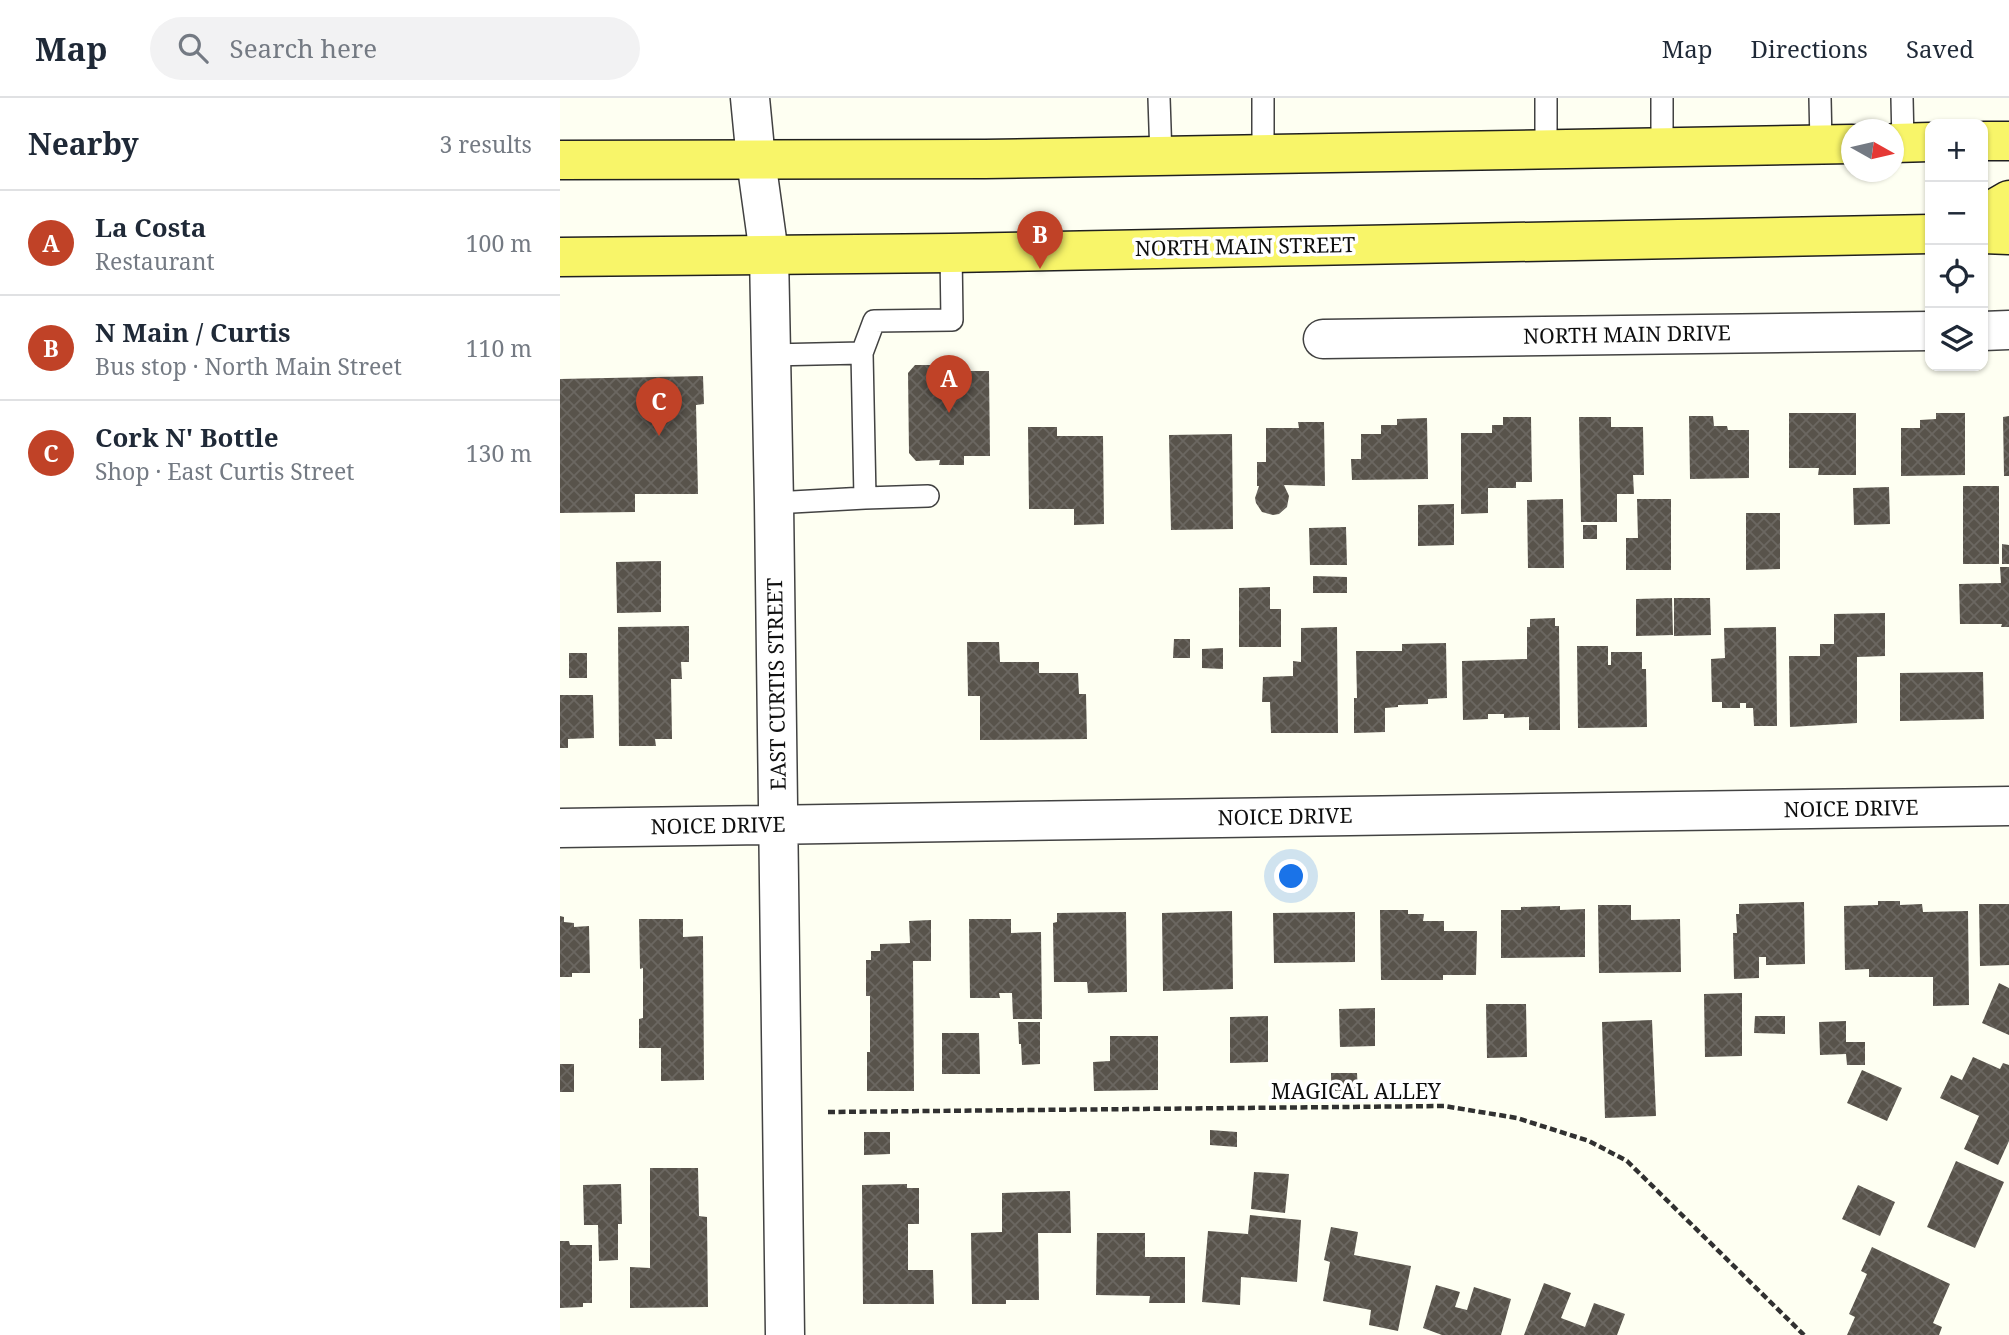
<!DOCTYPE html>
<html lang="en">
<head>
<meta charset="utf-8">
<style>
	body { margin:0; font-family:"Noto Serif",serif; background:#f2f2f3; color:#1f2937 }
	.controls { position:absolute; right:21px; top:21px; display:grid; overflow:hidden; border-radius:14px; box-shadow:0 2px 5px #0004 }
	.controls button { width:63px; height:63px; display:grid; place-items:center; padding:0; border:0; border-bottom:2px solid #e0e1e3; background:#fff; color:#1f2937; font:35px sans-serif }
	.compass { position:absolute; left:1281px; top:21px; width:63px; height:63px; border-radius:50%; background:#fff; box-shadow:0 2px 5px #0004; rotate:98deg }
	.you { position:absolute; left:732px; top:779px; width:24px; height:24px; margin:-18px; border:5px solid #fff; border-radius:50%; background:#1a73e8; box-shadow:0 0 0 10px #1a73e833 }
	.badge { display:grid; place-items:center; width:46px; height:46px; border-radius:50%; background:#c04227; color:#fff; font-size:23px; font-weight:700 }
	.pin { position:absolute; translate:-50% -58px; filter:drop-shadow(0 2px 4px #0008) }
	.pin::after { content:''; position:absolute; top:37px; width:24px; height:21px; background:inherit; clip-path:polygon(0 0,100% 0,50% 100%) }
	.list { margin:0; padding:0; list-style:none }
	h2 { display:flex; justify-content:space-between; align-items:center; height:91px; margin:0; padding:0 28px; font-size:30px }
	h2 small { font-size:23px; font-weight:400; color:#747a83 }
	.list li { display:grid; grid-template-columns:46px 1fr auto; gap:21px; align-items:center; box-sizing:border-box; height:105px; padding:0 28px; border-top:2px solid #e0e1e3 }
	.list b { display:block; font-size:26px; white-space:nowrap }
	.list p { margin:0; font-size:23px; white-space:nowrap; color:#747a83 }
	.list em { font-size:23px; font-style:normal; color:#747a83 }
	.icon { flex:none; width:38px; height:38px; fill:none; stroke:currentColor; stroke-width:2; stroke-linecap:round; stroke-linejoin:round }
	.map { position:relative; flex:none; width:1449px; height:1237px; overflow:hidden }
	header { display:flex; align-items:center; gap:42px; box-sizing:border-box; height:98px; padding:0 35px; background:#fff; border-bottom:2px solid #e0e1e3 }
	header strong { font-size:33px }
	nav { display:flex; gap:38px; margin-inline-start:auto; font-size:24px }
	.search { width:490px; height:63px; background:#f2f2f3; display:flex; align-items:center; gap:18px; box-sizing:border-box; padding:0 24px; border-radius:38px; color:#747a83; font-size:26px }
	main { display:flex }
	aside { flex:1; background:#fff }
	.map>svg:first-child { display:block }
	.building { fill:url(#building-cross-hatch) }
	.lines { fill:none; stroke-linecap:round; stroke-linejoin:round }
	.service-casing { stroke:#424242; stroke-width:24 }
	.minor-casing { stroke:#424242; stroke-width:41 }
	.primary-casing { stroke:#202020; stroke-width:41 }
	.path { stroke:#313131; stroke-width:4.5; stroke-dasharray:7 3.5; stroke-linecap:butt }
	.service { stroke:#fff; stroke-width:21 }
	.minor { stroke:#fff; stroke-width:38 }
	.primary { stroke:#f8f569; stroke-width:38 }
	.labels { text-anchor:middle; stroke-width:7; stroke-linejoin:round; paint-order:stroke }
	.street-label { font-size:21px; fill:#0f0f0f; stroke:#fff }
</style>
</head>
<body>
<header>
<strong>Map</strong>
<div class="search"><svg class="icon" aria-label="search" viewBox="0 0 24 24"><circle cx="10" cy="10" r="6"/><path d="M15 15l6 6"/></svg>Search here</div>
<nav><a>Map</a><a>Directions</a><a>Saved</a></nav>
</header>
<main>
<aside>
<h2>Nearby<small>3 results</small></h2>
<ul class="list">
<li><span class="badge">A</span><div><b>La Costa</b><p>Restaurant</p></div><em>100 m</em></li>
<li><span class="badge">B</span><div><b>N Main / Curtis</b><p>Bus stop · North Main Street</p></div><em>110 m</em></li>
<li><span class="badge">C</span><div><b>Cork N' Bottle</b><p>Shop · East Curtis Street</p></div><em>130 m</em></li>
</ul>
</aside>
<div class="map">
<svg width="1449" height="1237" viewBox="0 0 1449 1237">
	<defs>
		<pattern id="building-cross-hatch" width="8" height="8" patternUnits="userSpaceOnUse" patternTransform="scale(1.75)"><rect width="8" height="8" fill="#58534b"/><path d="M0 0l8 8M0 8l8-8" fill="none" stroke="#6b6761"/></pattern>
	</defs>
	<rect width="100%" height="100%" fill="#fefff2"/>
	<path class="building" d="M355,267H403V273H429L430,358H404V367H379L380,362L356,363L349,355L348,275Z
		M143,278L144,306L136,307L138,396H75V414L0,415V281Z
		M1229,315H1296V377H1258L1259,370H1229Z
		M1376,315H1405V377L1341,378V330H1360V322L1376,321Z
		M1129,318H1153L1154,328H1167L1168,332H1189V380L1130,381Z
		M1449,318V378H1444L1443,319Z
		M943,319H971L972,384H956V390H928V415L901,416V335H932V327H943Z
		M1019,319H1051V329H1083L1084,377H1073L1074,396H1057V424H1021Z
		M867,320L868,381L792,382L791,361H801V336H821V327H837V321Z
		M738,324H764L765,388L724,387L729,398L727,409L719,416L713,417L702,414L696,405L695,400L699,388H697V364H706V330H739Z
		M468,329H497V338H543L544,426L514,427V411H469Z
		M672,336L673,431L611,432L609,337Z
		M1403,388H1439V466H1403Z
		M1329,389L1330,426L1294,427L1293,390Z
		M1003,401L1004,470H968L967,402Z
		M1077,401H1111V472H1066V440H1078Z
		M894,406V447L858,448V407Z
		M1186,415H1220V471L1186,472Z
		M1023,427H1037V441H1023Z
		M786,429L787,467H750L749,430Z
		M1442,446L1449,447V466H1442Z
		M101,463V514L57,515L56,464Z
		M1440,469H1449V529H1441L1442,526H1400L1399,486L1441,485Z
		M753,478L787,479V495H753Z
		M710,489V511H721V549H679V490Z
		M1112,500L1113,537L1076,538V501Z
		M1114,500H1150L1151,537L1114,538Z
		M1325,515V558L1297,559V625L1230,629L1229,558H1260V546H1274V516Z
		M995,520V528H999L1000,632H969V619L944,620V616H928V621L903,622L902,563L967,561V529H970V521Z
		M129,528V564H121L122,581H111L112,641H95L96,648H59L58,529Z
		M777,529L778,635H711L710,604H702L703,579L733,578V563L741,564V530Z
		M1216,529L1217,628H1194L1193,610H1186V605H1180V610H1162V604H1152L1151,561L1165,560L1164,530Z
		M614,541H630V560H613Z
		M407,544H439L440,564H479V575H518L519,596H526L527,641L420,642V598H408Z
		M886,545L887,600L868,601V606L838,607V609L825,610V634L794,635V600H797L796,553H842V546Z
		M1017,548H1048V567H1051V554H1082V571H1086L1087,629L1018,630Z
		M663,550V571L642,570V551Z
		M9,555H27V580H9Z
		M1423,574L1424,621L1340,623V575Z
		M0,597H33L34,640L8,641V650H0Z
		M1318,803H1340V807L1362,806L1363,814L1408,813L1409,907L1373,908V879H1309V871L1285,872L1284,808L1318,807Z
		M1244,804L1245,866L1206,867V859H1199V880L1174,881L1173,835H1177L1176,816H1179V806Z
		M1419,806H1449V867L1420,868Z
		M1038,807H1071V822L1120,821L1121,874L1039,875Z
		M1000,808V812L1025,811V859L941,860V812H961V809Z
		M820,812H848V816H864L863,823H884V833H917L916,877H883V882H821Z
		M672,813L673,891L603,893L602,815Z
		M566,814L567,894L528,895L527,884H494L493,825L497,824V815Z
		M795,814V864L714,865L713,815Z
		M0,818L4,819V824L14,825V829L29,828L30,875H12V879H0Z
		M79,821H123V839L143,838L144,982L101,983V950H79V921L83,920V870L80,871Z
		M409,821H451V835L481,834L482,921H453L452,895H439L440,900H410Z
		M371,822V863H353L354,993H307V954H310V898H306V862H311V853H320V846L350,845L349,823Z
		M1439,885L1449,890V937L1422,925Z
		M1182,895V958L1145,959L1144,896Z
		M926,906H966L967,959L927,960Z
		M815,910V948L780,949L779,911Z
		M708,918V964L670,965V919Z
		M1195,918H1225V936L1194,935Z
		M1092,922L1096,1018L1045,1020L1042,924Z
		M1286,923V944H1305V967H1287L1286,956L1260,957L1259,924Z
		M458,924H480V966L462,967L461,946H459Z
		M382,935H419L420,976H382Z
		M550,938H598V992L534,993L533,964L550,963Z
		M1413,959L1440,971L1443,965L1449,967V1043L1438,1067L1404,1051L1419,1018L1380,1000L1391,977L1402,982Z
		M0,966H14V994H0Z
		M1302,972L1342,990L1327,1023L1287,1005Z
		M771,975H797L798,993H771Z
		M650,1032L677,1034V1049L650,1047Z
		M304,1034H330V1056L304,1057Z
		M1396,1063L1444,1084L1415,1150L1367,1129Z
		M90,1070H138L139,1118L147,1119L148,1209L70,1210V1169L90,1170Z
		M694,1074L729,1076L725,1115L691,1111Z
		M61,1086L62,1126H58V1162L39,1163L38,1127H24L23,1087Z
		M347,1086V1090H359V1126H348V1172H373L374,1206H303L302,1087Z
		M1298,1087L1335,1104L1320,1138L1282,1121Z
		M510,1093L511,1135H478L479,1202H446V1206H412L411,1135L442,1134V1095Z
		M690,1117L741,1122L737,1184L681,1179L680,1207L642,1204L648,1133L688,1136Z
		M771,1129L798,1134L794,1157L851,1168L838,1233L809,1227L811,1212L763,1203L770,1164L764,1162Z
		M537,1135H585V1159H625V1205H589L590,1198L536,1197Z
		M0,1143H9L10,1147H32V1205H23V1209L0,1210Z
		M1312,1149L1390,1186L1373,1225L1382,1229L1379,1237H1287L1295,1219L1289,1216L1307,1176L1301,1173Z
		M984,1185L1011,1195L1001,1220L1025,1229L1034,1205L1065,1216L1057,1237H964Z
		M876,1187L900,1194L895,1209L907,1212L914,1189L951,1201L941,1237H882L863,1230Z"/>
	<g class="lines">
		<defs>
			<path id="service" d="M599,0L601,59
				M703,0V58
				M986,0V51
				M1102,0V48
				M1260,0L1261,46
				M1342,0L1343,45
				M302,255L314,223L392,222L391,155
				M210,257L302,255L305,400L214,405
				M305,400L368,398"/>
			<path id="minor" d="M190,0L196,62L209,156L214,405L225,1237
				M1423,233L1449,232
				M763,241L1370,233
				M0,730L1449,708"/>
			<path id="primary" d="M1423,43H1449
				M1334,45L1370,44
				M0,62L425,61L1292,46
				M1423,117L1449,102
				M1423,136L1449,137
				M0,159L391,155L1370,136"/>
		</defs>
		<use href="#service" class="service-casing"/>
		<use href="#minor" class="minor-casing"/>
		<use href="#primary" class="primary-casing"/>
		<path class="path" d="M268,1014L884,1008L957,1020L1029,1043L1067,1063L1244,1237"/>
		<use href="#service" class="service"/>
		<use href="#minor" class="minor"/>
		<use href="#primary" class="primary"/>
	</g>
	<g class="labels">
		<g class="street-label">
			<text transform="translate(685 149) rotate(-1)" y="7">NORTH MAIN STREET</text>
			<text transform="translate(1067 237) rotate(-1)" y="7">NORTH MAIN DRIVE</text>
			<text transform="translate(217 586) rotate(-91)" y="7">EAST CURTIS STREET</text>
			<text transform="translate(1291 711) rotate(-1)" y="7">NOICE DRIVE</text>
			<text transform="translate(725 719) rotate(-1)" y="7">NOICE DRIVE</text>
			<text transform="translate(158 728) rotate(-1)" y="7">NOICE DRIVE</text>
			<text x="796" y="1001">MAGICAL ALLEY</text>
		</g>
	</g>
</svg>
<div class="controls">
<button>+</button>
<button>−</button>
<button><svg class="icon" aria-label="locate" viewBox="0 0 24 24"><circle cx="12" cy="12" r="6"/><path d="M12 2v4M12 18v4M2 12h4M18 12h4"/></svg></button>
<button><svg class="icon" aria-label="layers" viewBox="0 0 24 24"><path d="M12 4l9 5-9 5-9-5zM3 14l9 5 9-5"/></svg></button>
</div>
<svg class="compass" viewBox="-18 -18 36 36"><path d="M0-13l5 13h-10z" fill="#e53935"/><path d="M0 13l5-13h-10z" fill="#747a83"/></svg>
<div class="you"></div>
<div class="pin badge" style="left:389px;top:315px">A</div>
<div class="pin badge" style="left:480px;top:171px">B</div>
<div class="pin badge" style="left:99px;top:338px">C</div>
</div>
</main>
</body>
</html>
